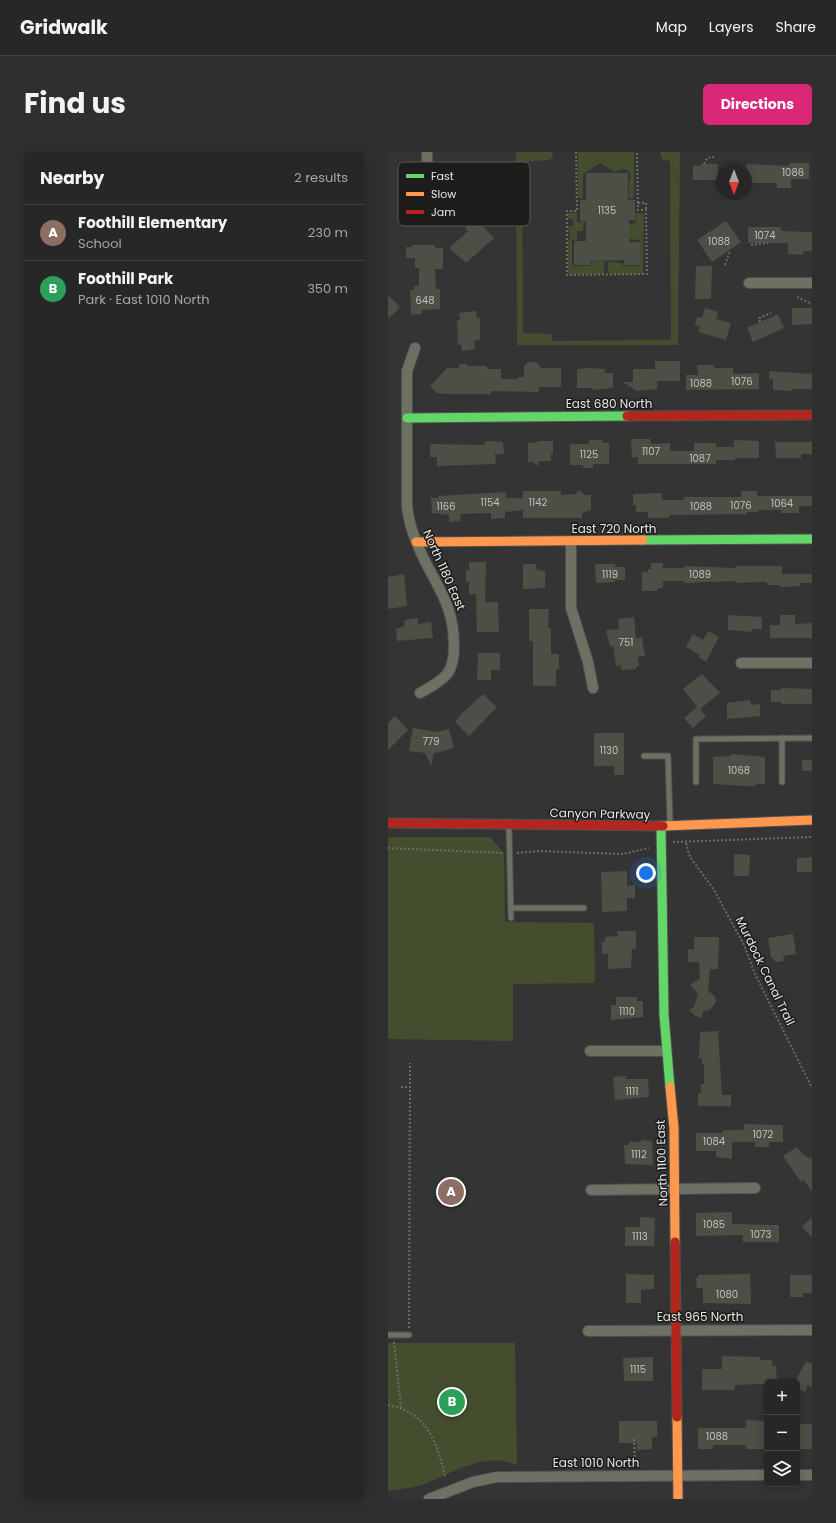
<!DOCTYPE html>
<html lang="en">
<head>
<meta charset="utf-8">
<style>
	body { margin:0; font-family:Poppins,sans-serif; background:#2f2f2f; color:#f1f3f6 }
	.controls { position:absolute; right:12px; bottom:12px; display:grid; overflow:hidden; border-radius:6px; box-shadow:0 2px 10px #0003 }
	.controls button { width:36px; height:36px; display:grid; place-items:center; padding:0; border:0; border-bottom:1px solid #434444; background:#272727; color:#f1f3f6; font:20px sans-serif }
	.compass { position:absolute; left:328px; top:12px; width:36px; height:36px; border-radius:50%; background:#272727; box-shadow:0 2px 10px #0003; rotate:180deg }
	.you { position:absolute; left:258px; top:721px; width:14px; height:14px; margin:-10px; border:3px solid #fff; border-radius:50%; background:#1a73e8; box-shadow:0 0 0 6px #1a73e833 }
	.badge { display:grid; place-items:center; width:26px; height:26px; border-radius:50%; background:#db2777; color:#fff; font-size:13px; font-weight:700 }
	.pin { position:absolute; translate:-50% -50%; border:2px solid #fff; box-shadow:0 1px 4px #0006 }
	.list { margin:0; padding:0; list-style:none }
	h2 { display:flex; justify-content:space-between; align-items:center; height:52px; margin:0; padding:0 16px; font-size:17px }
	h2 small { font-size:13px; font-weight:400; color:#a4a5a7 }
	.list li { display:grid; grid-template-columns:26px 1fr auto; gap:12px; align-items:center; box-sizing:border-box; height:56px; padding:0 16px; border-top:1px solid #434444 }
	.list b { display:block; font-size:15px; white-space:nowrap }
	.list p { margin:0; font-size:13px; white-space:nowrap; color:#a4a5a7 }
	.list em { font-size:13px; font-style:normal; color:#a4a5a7 }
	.icon { flex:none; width:22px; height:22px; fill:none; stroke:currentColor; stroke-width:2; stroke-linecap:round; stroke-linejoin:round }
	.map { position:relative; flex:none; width:424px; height:1347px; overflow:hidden; border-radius:6px }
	header { display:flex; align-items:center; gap:24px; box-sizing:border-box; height:56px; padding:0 20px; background:#272727; border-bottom:1px solid #434444 }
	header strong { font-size:19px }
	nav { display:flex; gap:22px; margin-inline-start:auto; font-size:14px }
	.intro { display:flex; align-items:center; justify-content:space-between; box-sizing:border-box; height:96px; padding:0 24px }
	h1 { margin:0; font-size:28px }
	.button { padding:10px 18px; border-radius:6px; background:#db2777; color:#fff; font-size:14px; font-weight:700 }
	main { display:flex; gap:24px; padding:0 24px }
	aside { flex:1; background:#272727; border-radius:6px; box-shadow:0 2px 10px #0003 }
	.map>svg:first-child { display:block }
	.green { fill:#444e2f }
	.building { fill:#4c4f45 }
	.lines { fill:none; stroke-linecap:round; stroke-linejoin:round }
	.lane-casing { stroke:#505050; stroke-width:7 }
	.street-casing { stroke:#505050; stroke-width:12 }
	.fast-casing { stroke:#505050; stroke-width:11 }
	.slow-casing { stroke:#505050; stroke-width:11 }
	.jam-casing { stroke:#505050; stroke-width:11 }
	.path { stroke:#6a6d65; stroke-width:2; stroke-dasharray:2 2; stroke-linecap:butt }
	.lane { stroke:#6c7164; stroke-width:5 }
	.street { stroke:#6c7164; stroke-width:10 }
	.fast { stroke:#63d668; stroke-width:9 }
	.slow { stroke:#ff974d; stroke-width:9 }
	.jam { stroke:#b3261e; stroke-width:9 }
	.labels { text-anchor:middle; stroke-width:3; stroke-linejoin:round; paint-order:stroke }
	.number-label { font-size:10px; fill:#bfc0bd }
	.street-label { font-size:12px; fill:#e5e6e5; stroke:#1c1c1b }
	.key { fill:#1c1c1b; stroke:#585958; stroke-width:1 }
	.key-label { font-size:11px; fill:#e5e6e5 }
</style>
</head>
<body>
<header>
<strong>Gridwalk</strong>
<nav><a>Map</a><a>Layers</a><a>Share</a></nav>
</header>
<div class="intro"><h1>Find us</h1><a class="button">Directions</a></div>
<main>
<aside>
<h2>Nearby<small>2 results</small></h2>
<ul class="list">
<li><span class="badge" style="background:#8d6e63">A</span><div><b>Foothill Elementary</b><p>School</p></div><em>230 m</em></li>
<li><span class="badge" style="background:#2e9e5b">B</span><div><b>Foothill Park</b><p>Park · East 1010 North</p></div><em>350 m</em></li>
</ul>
</aside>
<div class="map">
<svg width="424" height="1347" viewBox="0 0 424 1347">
	<rect width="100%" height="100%" fill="#343434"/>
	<path class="green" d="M128,0H165L164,6L161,8L134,10L135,181L163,182L165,189L283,188L282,9L275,8L273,5L272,0H292L290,193H129Z
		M190,0H246V46H241V29L243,25L240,18L236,17L226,20L212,11L195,22V46H190Z
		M180,61H189V70H196L195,79H189V88H184V114H202L203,110L216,109V121L214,122H180V89L182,87L180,74H185V67L180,66Z
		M247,61H256L255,122H222L220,120V110L234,111L235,114H252V88L241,87V72L248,71Z
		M0,685H102L116,701L117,770L206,771L207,831L125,832V889L0,887Z
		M0,1191H127L129,1313C96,1299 63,1322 34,1333C23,1336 11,1337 0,1339Z"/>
	<path class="building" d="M401,11H421V27H403V36H389V31H358V12L401,14Z
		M313,12H330V28H305V14H313Z
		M198,21H240V48H247V68H241V90H252V113H236V108L202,109V113H186V89H198V69H192V48H198Z
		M87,66L106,86L78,111L61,96L80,79L77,76Z
		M338,69L353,90L324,110L309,88Z
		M360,75H393V79L424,80V99H415V103L400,102V91H360Z
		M24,93H47V96H55V117H47L48,137H52V157L34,158V162L23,163L22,138H26V134H31V116H27V106H18V95H24Z
		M308,114H324L323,147H307Z
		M0,143L12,155L0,167Z
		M317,156L330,160L328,167L343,171L338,188L310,180L312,175L307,173L309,165L314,166Z
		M404,156H424V172L404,173Z
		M88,159L89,167L92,166V188L86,189L87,197L74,199L73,192L70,193L69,180H70L69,168H72L71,161Z
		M390,162L396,176L365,190L359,176Z
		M267,209H292V229H269V237L249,239L235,230H245V217H267Z
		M140,210H148L154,216H173V235H151V240L103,239V242H59L49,241L42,234L59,216H71V212H79V214H99V217H113V227H130V225H136V214Z
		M309,213H326V216H345V222L371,221V237L298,238V223H310Z
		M200,216L217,217V221H225V236L204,238V236H189V217Z
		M381,219L424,222V237H404V239L385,238V227H381Z
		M243,287H262L263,292L282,291V299H306V291H328V295H346V288L371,289V306H347V308H328V312H250V305H244Z
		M201,288H214V291H221V312H205V316H195V313H182V292H201Z
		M97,289L115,290L116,302H107L108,312L49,314V305H42V294L44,292L97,293Z
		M150,289H165V302H163V309H151L149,314L145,310H140V291L150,290Z
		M387,290H424V302H413V306H388Z
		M191,338L196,343H203V358L194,361V366H135V358L117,360V366L103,367V361L72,362L73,369L61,370V363L44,361L43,346H50V344L118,340V346H135V339H173V343L188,342Z
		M353,339H369V344H424V354H411V361H393V358H370V360H359V362L281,363V366H260V360H248V353H245V342L274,341V348H296V345H353Z
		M81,410H98L97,450H110L111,480H89L88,442H81V430H78V418H81Z
		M263,411H275V416H296V414L348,416V414H394V422H424V431H412V434L392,435V433H379V430L348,431V429L296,431V429H275V436H271L268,439H254V420H260V417H263Z
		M135,412H148L149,418L157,419V436L135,437Z
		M207,412H227V415H237V428H227V430L208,431Z
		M16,422L19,454L0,457V425Z
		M141,457H161L160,476H163V502H171V517H168V534H145V489H141Z
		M340,463L374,465V477H364V480L340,478Z
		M392,463H407V472L424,471V486H382V473H392Z
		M246,465L248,486L254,485L257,504L250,505L251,514H248V517L233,518V513L228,514L225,494H222L218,478L231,477L230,467Z
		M30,466V472L43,470L45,486L9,489L8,477L17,474L16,468Z
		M320,479L331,485L318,510L310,505L312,503L298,495L305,482L315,488Z
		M90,501H112V518H103V528H89Z
		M314,522L332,541L312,557L318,564L305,576L296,566L309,555L295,537Z
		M393,536L424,537V552H393V550H383V538H393Z
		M95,542L109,555L81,584L67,570L71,564Z
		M362,548L363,553L372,552V564L339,567V551Z
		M7,564L20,578L0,598V571Z
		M25,576L49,580L61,577L66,596L45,602L44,615L37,601L21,599Z
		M206,581H236V623H226V614H206Z
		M343,602L377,605V632H368V634H358L325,632V605L343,604Z
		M414,608H424V619H414Z
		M346,702L362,703L361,724H346Z
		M424,705V720H409V706Z
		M239,719V734L247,733V746H239V759L214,760L213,720Z
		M229,779H248V797H244L243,816L220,817V802H214V790H217V785L230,784Z
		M405,782L408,802L395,804L396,809L388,810L383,805L380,786Z
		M306,785H331L330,817H322L320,839L327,844L328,850L322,858L315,859L314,866L307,864L301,858L306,855L310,842L302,833L312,827L311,810H300V797H306Z
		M228,845H249V849H255V865L223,868V853H228Z
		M330,879L334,943H343V954H310V941H313V932H316V912H314V906H311L312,880Z
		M238,924V927H260L261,945L227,948L225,925Z
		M356,972L395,973V990H381V995H367V990H344V1007L328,1005V999H308V981H335V978H355Z
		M253,988L264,989L265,1013L237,1012L236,993H241V990H253Z
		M409,995L416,1004L417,1003L421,1007L424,1005V1040L416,1028L413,1030L395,1004Z
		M344,1060V1072L391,1073V1090H355V1083L308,1084V1061Z
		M252,1065L267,1066L266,1094H237V1075H252Z
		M424,1065V1085L414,1075Z
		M238,1122L266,1123V1137L253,1138V1151H238Z
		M362,1122L363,1152L315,1151V1136H309L308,1126H310V1123Z
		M402,1123H424V1141H415V1145H402Z
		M334,1204L372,1205V1208H384V1214H388L389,1230H379V1232L347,1233V1238H314V1217H334Z
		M265,1205V1229H236L235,1206Z
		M418,1209L424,1212V1235L420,1233L417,1240L409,1236V1226Z
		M358,1268L379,1269V1297H358V1293H325V1297H310V1276H358Z
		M231,1269H269V1285H264V1297L249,1298V1291H231Z
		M409,1272H424V1297H409Z"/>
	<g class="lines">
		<defs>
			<path id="lane" d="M394,586V630
				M256,604H280L282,671
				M308,630V587L424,586
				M121,676L123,766
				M123,756H196
				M0,1183H21"/>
			<path id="street" d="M35,56L40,38L39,0
				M361,131H424
				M27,196L19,219V353C20,365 23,377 28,389C43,429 66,447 66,494C66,504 65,513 60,521C53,530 42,535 32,541
				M183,389V456L200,510L205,536
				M353,511H424
				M202,899H278
				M203,1038L367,1036
				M200,1179L424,1178
				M409,1323H424
				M41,1347L85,1330L109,1325L379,1323"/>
			<path id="fast" d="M19,266L239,264
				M255,388L424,387
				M273,674L276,863L282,935"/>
			<path id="slow" d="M28,390L255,388
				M275,674L424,668
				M282,935L286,976L287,1090
				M289,1265L290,1347"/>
			<path id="jam" d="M239,264L424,263
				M0,671L275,674
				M287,1090L289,1265"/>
		</defs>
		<use href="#lane" class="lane-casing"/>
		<use href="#street" class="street-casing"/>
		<use href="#fast" class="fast-casing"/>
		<use href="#slow" class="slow-casing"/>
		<use href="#jam" class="jam-casing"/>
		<path class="path" d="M188,0L189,59H179V123L259,122L258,58H250L249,0
			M316,12L319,6L326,5
			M250,51H258V58
			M363,93L380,91
			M337,113L342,99
			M409,145L424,152
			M372,170L371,166L383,161
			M285,690L424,685
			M298,691L302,705L326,738L356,793L367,822L424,936
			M0,696L115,701
			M129,701L151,699L235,702L261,696
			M13,935H22
			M21,1176L22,911
			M6,1190L13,1256
			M0,1253C39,1260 49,1290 57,1324
			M246,1287L247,1313"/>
		<use href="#lane" class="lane"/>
		<use href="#street" class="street"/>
		<use href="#fast" class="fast"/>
		<use href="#slow" class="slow"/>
		<use href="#jam" class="jam"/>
	</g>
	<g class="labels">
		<g class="number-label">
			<text x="405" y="24">1086</text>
			<text x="219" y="62">1135</text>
			<text x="377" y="87">1074</text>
			<text x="331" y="93">1088</text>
			<text x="37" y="152">648</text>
			<text x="354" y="233">1076</text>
			<text x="313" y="235">1088</text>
			<text x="263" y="303">1107</text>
			<text x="201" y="306">1125</text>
			<text x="312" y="310">1087</text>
			<text x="102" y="354">1154</text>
			<text x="150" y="354">1142</text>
			<text x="394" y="355">1064</text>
			<text x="353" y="357">1076</text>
			<text x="58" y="358">1166</text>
			<text x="313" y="358">1088</text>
			<text x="222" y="426">1119</text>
			<text x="312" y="426">1089</text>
			<text x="238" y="494">751</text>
			<text x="43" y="593">779</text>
			<text x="221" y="602">1130</text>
			<text x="351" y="622">1068</text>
			<text x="239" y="863">1110</text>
			<text x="244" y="943">1111</text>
			<text x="375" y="986">1072</text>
			<text x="326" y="993">1084</text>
			<text x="251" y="1006">1112</text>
			<text x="326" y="1076">1085</text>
			<text x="373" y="1086">1073</text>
			<text x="252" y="1088">1113</text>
			<text x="339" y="1146">1080</text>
			<text x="250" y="1221">1115</text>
			<text x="329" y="1288">1088</text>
		</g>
		<g class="street-label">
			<text x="221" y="256">East 680 North</text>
			<text x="226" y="381">East 720 North</text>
			<text transform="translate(56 418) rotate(66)" y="4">North 1180 East</text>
			<text transform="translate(212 662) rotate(1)" y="4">Canyon Parkway</text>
			<text transform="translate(377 819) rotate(64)" y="4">Murdock Canal Trail</text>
			<text transform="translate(274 1011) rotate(-92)" y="4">North 1100 East</text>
			<text x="312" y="1169">East 965 North</text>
			<text x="208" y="1315">East 1010 North</text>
		</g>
	</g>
	<rect x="10" y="10" width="132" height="64" rx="6" class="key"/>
	<rect x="18" y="22" width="18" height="4" fill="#63d668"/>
	<rect x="18" y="40" width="18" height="4" fill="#ff974d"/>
	<rect x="18" y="58" width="18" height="4" fill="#b3261e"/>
	<g class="key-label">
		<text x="43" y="28">Fast</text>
		<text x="43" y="46">Slow</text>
		<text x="43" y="64">Jam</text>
	</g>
</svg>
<div class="controls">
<button>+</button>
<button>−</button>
<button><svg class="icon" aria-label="layers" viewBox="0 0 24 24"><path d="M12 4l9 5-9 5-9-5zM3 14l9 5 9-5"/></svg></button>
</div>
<svg class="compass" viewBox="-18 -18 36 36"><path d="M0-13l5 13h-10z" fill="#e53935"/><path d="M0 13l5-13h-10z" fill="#a4a5a7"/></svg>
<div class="you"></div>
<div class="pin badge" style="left:63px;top:1040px;background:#8d6e63">A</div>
<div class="pin badge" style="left:64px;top:1250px;background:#2e9e5b">B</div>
</div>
</main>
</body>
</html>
